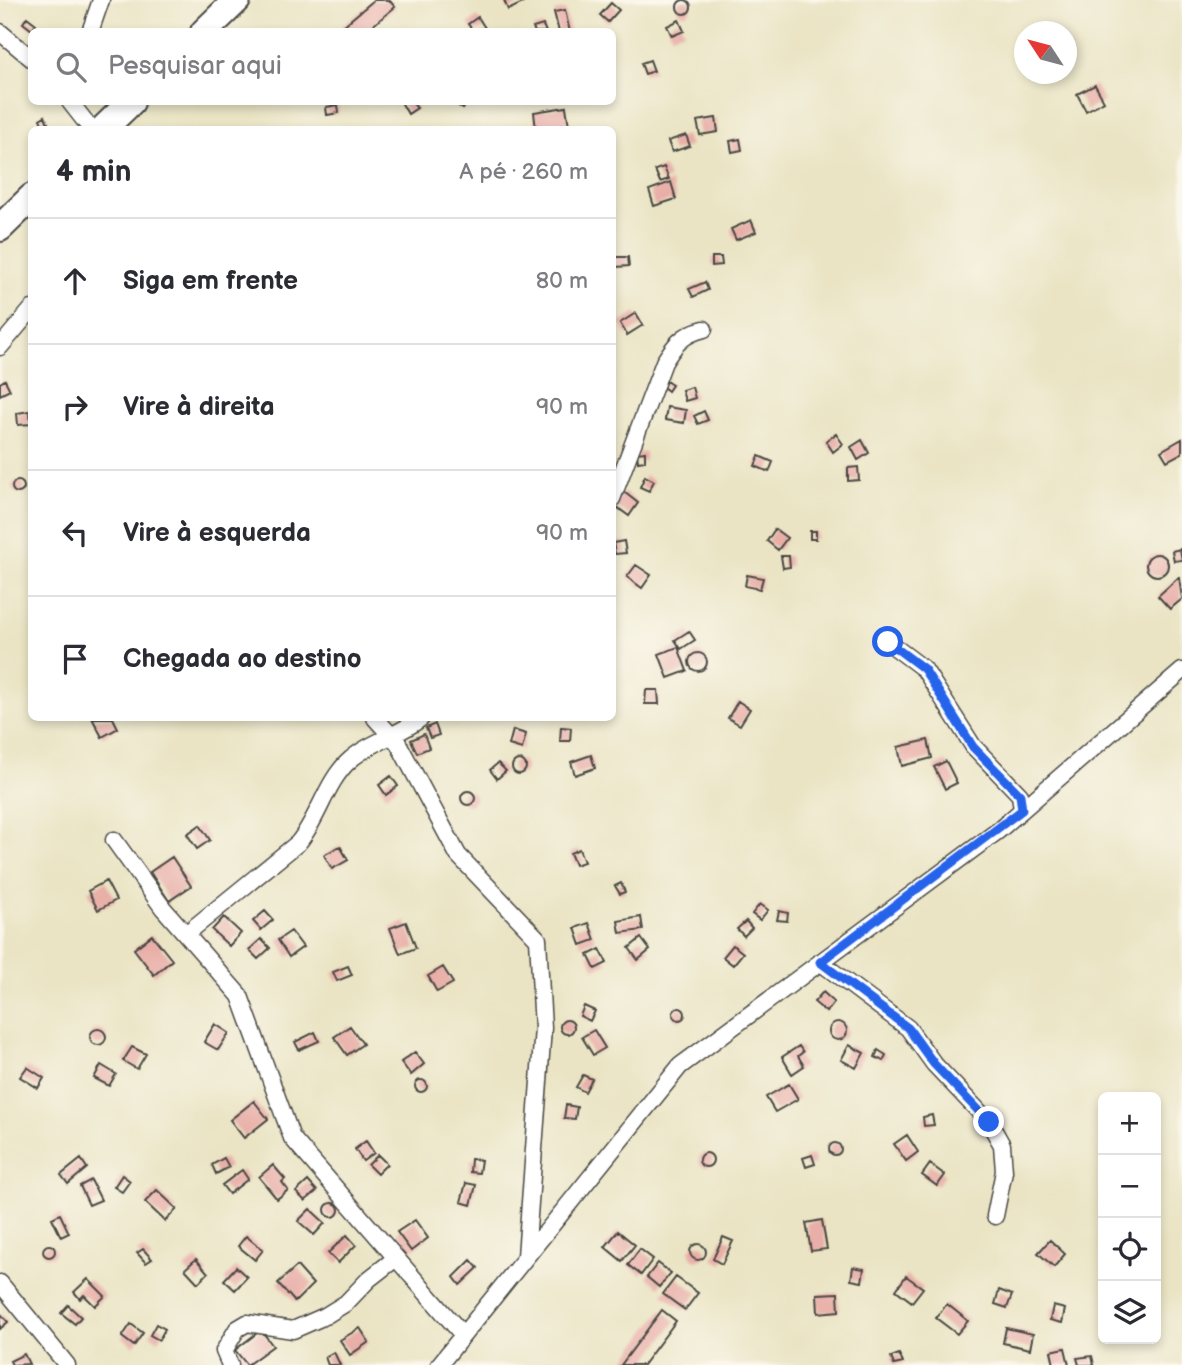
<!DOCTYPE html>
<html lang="pt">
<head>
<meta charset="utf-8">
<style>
	body { margin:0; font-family:"Balsamiq Sans",sans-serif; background:#f2f2f3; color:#2b2b33 }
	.controls { position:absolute; right:21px; bottom:21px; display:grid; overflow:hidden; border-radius:10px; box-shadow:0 4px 10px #0003 }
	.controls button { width:63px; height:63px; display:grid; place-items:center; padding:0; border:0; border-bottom:2px solid #e1e1e2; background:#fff; color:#2b2b33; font:35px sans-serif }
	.compass { position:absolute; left:1014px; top:21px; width:63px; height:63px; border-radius:50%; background:#fff; box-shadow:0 4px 10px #0003; rotate:306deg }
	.stop { position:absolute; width:21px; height:21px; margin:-16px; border:5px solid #2563eb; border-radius:50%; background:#fff }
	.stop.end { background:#2563eb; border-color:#fff; box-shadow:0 2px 7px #0008 }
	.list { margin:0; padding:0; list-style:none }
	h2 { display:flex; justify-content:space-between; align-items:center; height:91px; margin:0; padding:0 28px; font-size:30px }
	h2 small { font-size:23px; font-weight:400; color:#7c7c81 }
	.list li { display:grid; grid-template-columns:46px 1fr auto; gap:21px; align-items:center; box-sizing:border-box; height:126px; padding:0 28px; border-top:2px solid #e1e1e2 }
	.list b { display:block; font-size:26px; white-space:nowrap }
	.list em { font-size:23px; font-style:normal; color:#7c7c81 }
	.icon { flex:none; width:38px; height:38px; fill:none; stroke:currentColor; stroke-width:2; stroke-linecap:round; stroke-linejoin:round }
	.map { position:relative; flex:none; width:1182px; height:1365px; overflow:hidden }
	.search { position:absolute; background:#fff; box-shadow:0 4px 10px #0003; left:28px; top:28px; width:588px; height:77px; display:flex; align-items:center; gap:18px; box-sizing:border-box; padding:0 24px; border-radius:10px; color:#7c7c81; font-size:26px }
	.panel { position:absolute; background:#fff; box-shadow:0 4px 10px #0003; left:28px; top:126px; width:588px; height:595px; border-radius:10px }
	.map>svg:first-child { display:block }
	.building { fill:#e8aea7 }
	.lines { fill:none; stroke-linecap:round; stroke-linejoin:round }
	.minor-casing { stroke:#484742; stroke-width:19 }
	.trunk-casing { stroke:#484742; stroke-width:30 }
	.minor { stroke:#fff; stroke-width:16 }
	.trunk { stroke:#fff; stroke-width:26 }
	.route { stroke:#2563eb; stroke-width:9 }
</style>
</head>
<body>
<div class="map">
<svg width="1182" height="1365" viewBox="0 0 1182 1365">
	<rect width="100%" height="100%" fill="#fbf7ec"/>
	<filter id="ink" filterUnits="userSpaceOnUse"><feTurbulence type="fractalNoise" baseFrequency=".0143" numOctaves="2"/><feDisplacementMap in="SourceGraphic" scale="14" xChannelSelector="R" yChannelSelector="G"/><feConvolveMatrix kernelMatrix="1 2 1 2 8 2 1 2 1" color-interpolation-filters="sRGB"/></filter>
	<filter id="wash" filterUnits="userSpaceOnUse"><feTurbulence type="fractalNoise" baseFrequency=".00686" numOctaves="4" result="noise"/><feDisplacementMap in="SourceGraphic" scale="28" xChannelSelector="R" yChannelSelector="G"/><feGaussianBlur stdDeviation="1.57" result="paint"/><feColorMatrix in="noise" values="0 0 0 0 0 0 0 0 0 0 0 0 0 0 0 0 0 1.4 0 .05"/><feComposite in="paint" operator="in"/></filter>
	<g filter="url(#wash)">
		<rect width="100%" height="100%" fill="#eae4c4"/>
		<g id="blocks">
			<path class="building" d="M677 7a7 7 0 1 1 14 0a7 7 0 1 1-14 0Z
				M374,0H389L395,7L365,32H336Z
				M504,0H522L523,3L508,10Z
				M611,3L619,10L608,22L600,15Z
				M565,10L570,32H559L554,12Z
				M27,17L36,24L32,30L23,23Z
				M478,17L485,28L474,32L468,24Z
				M679,20L684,31L672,36L667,26Z
				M543,25L546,32H535L533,28Z
				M650,60L654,71L645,74L641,63Z
				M1095,85L1104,101L1086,111L1077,94Z
				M401,102H412L417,108L408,114Z
				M458,102H468L463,109L456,104Z
				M338,105L339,113L327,115L326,107Z
				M566,107L569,126L536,130L534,112Z
				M45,116L48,123L43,126L40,119Z
				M716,118L718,132L700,135L697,121Z
				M686,135L690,146L672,152L668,141Z
				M740,139L742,150L732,152L730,141Z
				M664,167L669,179L660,182L655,170Z
				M671,182L676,199L654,206L649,190Z
				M751,220L756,232L736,240L731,229Z
				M615,257H628L629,266L616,267Z
				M712,257H721L722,265L712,266Z
				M705,282L708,290L693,297L689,289Z
				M636,313L643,325L627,335L620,323Z
				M5,380L10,390L0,395V383Z
				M666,381L672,385L668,391L662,386Z
				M692,387L695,398L685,401L682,390Z
				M667,407L686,410L684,423L665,420Z
				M30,411L31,424L18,425L17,413Z
				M704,411L708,420L698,424L694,416Z
				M836,434L843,444L833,452L826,441Z
				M1182,439V453L1167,461L1161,451Z
				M862,440L869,453L858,460L851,447Z
				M645,452V461L638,462L637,453Z
				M759,456L773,462L769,472L755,466Z
				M858,467L859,480L848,481V468Z
				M645,476L654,481L649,491L640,487Z
				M12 487a6 6 0 1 1 12 0a6 6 0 1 1-12 0Z
				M624,492L638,503L629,516L614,505Z
				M775,529L787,538L778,550L767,541Z
				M810,531H816V539H810Z
				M624,541L626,553L615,554L613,543Z
				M1180,549L1182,560L1174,561L1172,551Z
				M1146 565a11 11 0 1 1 22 0a11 11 0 1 1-22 0Z
				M781,556H789L790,567L783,568Z
				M636,565L651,575L642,588L627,577Z
				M747,575L763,578L760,589L745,586Z
				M1179,577L1182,599L1170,609L1158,596Z
				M689,631L695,640L681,649L675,640Z
				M678,647L687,671L668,678L659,654Z
				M689 662a9 9 0 1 1 18 0a9 9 0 1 1-18 0Z
				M646,690H658L659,704H645Z
				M738,701L750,709L740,725L728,718Z
				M92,718H113L118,728L102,737Z
				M435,724L439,735L430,738L426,728Z
				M561,727L571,728L570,741H560Z
				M513,730L526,734L522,749L509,745Z
				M424,734L429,748L417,753L411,740Z
				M928,740L932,758L902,766L898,747Z
				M591,755L595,768L575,775L571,762Z
				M512 767a7 7 0 1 1 14 0a7 7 0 1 1-14 0Z
				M946,761L957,783L945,789L934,767Z
				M498,763L506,771L497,779L490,770Z
				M391,776L398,786L386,795L379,785Z
				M461 798a7 7 0 1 1 14 0a7 7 0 1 1-14 0Z
				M200,825L210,840L197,849L187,834Z
				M340,846L348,860L332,869L324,855Z
				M579,849L584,862L575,865L570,853Z
				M172,857L191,886L169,901L150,872Z
				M106,881L116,900L98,910L88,891Z
				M621,883L625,892L620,894L615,886Z
				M760,904L768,910L760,920L752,914Z
				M265,911L273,920L261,930L253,921Z
				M779,911L788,913L787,921L777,920Z
				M224,917L241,933L229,946L212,930Z
				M641,917L643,930L620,933L618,921Z
				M746,921L752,928L744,936L737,929Z
				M406,922L416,948L400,954L390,928Z
				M589,923L595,940L581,945L575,928Z
				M291,931L303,947L289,957L278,940Z
				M152,935L172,960L154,975L134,949Z
				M641,938L650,950L638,960L629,948Z
				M261,939L270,948L258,959L249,950Z
				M733,945L743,953L733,965L723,957Z
				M600,949L607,963L595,969L588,955Z
				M348,966L352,975L337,981L333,972Z
				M443,967L453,983L437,992L428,976Z
				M823,992L834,1002L826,1012L814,1002Z
				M584,1006L595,1011L590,1021L580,1016Z
				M673 1014a6 6 0 1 1 12 0a6 6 0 1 1-12 0Z
				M560 1027a7 7 0 1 1 14 0a7 7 0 1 1-14 0Z
				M829 1031a9 9 0 1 1 18 0a9 9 0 1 1-18 0Z
				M215,1024L229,1033L218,1050L204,1042Z
				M350,1026L363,1044L347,1055L334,1037Z
				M90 1037a8 8 0 1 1 16 0a8 8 0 1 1-16 0Z
				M594,1030L605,1048L593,1055L582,1037Z
				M315,1032L319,1041L299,1050L295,1042Z
				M849,1045L864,1053L856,1068L841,1060Z
				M799,1046L803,1052L798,1056L804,1066L792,1074L782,1057Z
				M132,1047L146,1054L137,1069L123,1061Z
				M878,1050L886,1055L883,1061L875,1057Z
				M415,1052L424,1064L411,1075L401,1062Z
				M101,1065L116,1074L109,1086L94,1078Z
				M27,1067L44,1078L38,1088L20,1077Z
				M583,1075L592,1079L585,1092L576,1087Z
				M415 1086a6 6 0 1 1 12 0a6 6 0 1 1-12 0Z
				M789,1084L798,1099L775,1112L766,1097Z
				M254,1101L268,1119L244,1138L230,1120Z
				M566,1105L577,1107L575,1119L564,1118Z
				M932,1115L934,1125L924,1126L923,1117Z
				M907,1135L918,1152L906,1161L894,1144Z
				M366,1141L374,1153L363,1161L355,1149Z
				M829 1149a6 6 0 1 1 12 0a6 6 0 1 1-12 0Z
				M699 1160a7 7 0 1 1 14 0a7 7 0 1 1-14 0Z
				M378,1155L387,1164L377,1174L368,1165Z
				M812,1155L815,1164L806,1167L803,1158Z
				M224,1158L229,1167L216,1174L212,1165Z
				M81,1159L87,1168L68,1184L61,1175Z
				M471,1159L481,1160L479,1173L470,1172Z
				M930,1164L945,1175L937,1186L922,1175Z
				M273,1165L285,1179L282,1182L288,1190L277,1199L259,1177Z
				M242,1170L248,1179L229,1194L222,1185Z
				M122,1175L130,1181L122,1192L114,1187Z
				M91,1180L101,1200L89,1205L80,1186Z
				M308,1181L317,1191L305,1201L296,1192Z
				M466,1183L476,1185L471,1205L461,1202Z
				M157,1190L177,1209L165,1221L145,1202Z
				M325 1210a7 7 0 1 1 14 0a7 7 0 1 1-14 0Z
				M310,1209L325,1223L314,1235L298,1221Z
				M60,1214L69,1233L61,1237L52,1218Z
				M415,1220L428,1238L411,1251L397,1232Z
				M822,1220L827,1249L811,1251L806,1223Z
				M618,1231L635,1245L622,1261L605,1247Z
				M347,1235L356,1245L338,1263L328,1253Z
				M246,1236L263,1250L255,1260L238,1246Z
				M723,1237L733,1241L722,1264L713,1259Z
				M1050,1240L1065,1254L1054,1267L1038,1253Z
				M690 1252a8 8 0 1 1 16 0a8 8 0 1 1-16 0Z
				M43 1251a6 6 0 1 1 12 0a6 6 0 1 1-12 0Z
				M143,1249L152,1259L146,1263L137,1253Z
				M640,1249L653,1259L641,1275L628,1265Z
				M196,1259L208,1273L198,1283L185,1269Z
				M471,1260L478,1268L460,1285L454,1277Z
				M658,1263L671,1273L659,1287L647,1277Z
				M297,1266L313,1284L295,1302L278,1283Z
				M236,1267L247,1277L235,1290L224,1280Z
				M853,1267L864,1269L862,1282L851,1280Z
				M906,1276L923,1288L912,1302L896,1290Z
				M676,1277L698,1293L685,1310L663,1294Z
				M88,1279L105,1296L95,1306L84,1295L80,1299L74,1292Z
				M999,1290L1012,1295L1007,1308L995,1304Z
				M838,1293L839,1311L818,1313L817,1294Z
				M947,1304L968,1321L957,1334L936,1318Z
				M68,1305L81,1317L75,1324L61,1313Z
				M1053,1306L1065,1309L1062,1323L1050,1320Z
				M662,1310L676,1321L643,1365H621Z
				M0,1313L8,1322L0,1329Z
				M131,1324L143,1333L134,1346L122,1337Z
				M156,1324L165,1329L159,1340L150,1335Z
				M360,1328L369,1342L350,1355L340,1340Z
				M1006,1328L1033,1334L1030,1349L1003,1343Z
				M261,1330L273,1346L247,1365L235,1350Z
				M1065,1348L1069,1365H1054L1051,1351Z
				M334,1352L340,1365H328L325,1357Z
				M24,1354L29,1364L12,1365L10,1361Z
				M899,1354L903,1363L894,1365L891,1357Z
				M1092,1356L1094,1365H1079L1077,1358Z"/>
		</g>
	</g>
	<g filter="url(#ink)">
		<use href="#blocks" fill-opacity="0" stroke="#484742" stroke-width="2"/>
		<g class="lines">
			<defs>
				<path id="minor" d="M0,32L32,59
					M90,32L101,0
					M70,102L92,130
					M0,347L32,309
					M612,499L664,362C675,344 683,334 704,329
					M888,642L924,669L973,746L1020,795L1022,810
					M375,718L398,743L458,855L538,939L543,1028L526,1256
					M114,840L163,908L240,996L292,1138L462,1334
					M186,934L298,843C319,818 326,781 350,760C370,742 400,735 421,718
					M820,962L908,1028L934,1064L989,1122L1002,1145L1004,1171L995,1216
					M0,1283L67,1365
					M230,1365L224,1351L237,1329L247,1323L293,1330L325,1316L346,1303L369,1279L396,1258
					M439,1365L680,1066L999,830L1182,671"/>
				<path id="trunk" d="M204,32L237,0
					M102,130L131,102
					M0,228L32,197"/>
			</defs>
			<use href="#minor" class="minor-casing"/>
			<use href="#trunk" class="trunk-casing"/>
			<use href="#minor" class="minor"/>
			<use href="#trunk" class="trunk"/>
		</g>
	</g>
	<g class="lines" filter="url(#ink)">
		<path class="route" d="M888,642L924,669L973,747L1020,795L1022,810L820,962L908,1028L934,1064L989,1122"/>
	</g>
</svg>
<div class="controls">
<button>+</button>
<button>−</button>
<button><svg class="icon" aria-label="locate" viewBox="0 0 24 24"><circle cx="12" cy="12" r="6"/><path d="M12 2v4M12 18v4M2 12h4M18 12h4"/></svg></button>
<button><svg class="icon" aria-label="layers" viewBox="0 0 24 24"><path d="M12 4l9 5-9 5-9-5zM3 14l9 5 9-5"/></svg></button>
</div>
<svg class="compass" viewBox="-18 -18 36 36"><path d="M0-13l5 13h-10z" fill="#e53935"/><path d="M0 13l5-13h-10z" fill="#7c7c81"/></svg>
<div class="stop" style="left:888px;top:642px"></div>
<div class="stop end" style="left:989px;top:1122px"></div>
<div class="search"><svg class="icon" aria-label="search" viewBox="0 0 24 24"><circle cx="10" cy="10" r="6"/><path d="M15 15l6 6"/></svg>Pesquisar aqui</div>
<section class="panel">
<h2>4 min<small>A pé · 260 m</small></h2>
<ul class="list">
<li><svg class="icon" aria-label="ahead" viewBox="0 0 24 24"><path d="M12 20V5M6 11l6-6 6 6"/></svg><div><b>Siga em frente</b></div><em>80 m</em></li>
<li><svg class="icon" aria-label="right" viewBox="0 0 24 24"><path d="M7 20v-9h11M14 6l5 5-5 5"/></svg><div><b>Vire à direita</b></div><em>90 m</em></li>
<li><svg class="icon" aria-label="left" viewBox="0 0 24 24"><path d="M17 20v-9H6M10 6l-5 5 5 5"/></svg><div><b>Vire à esquerda</b></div><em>90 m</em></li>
<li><svg class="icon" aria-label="arrive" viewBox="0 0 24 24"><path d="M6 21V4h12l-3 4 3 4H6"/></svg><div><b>Chegada ao destino</b></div></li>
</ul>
</section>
</div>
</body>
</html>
